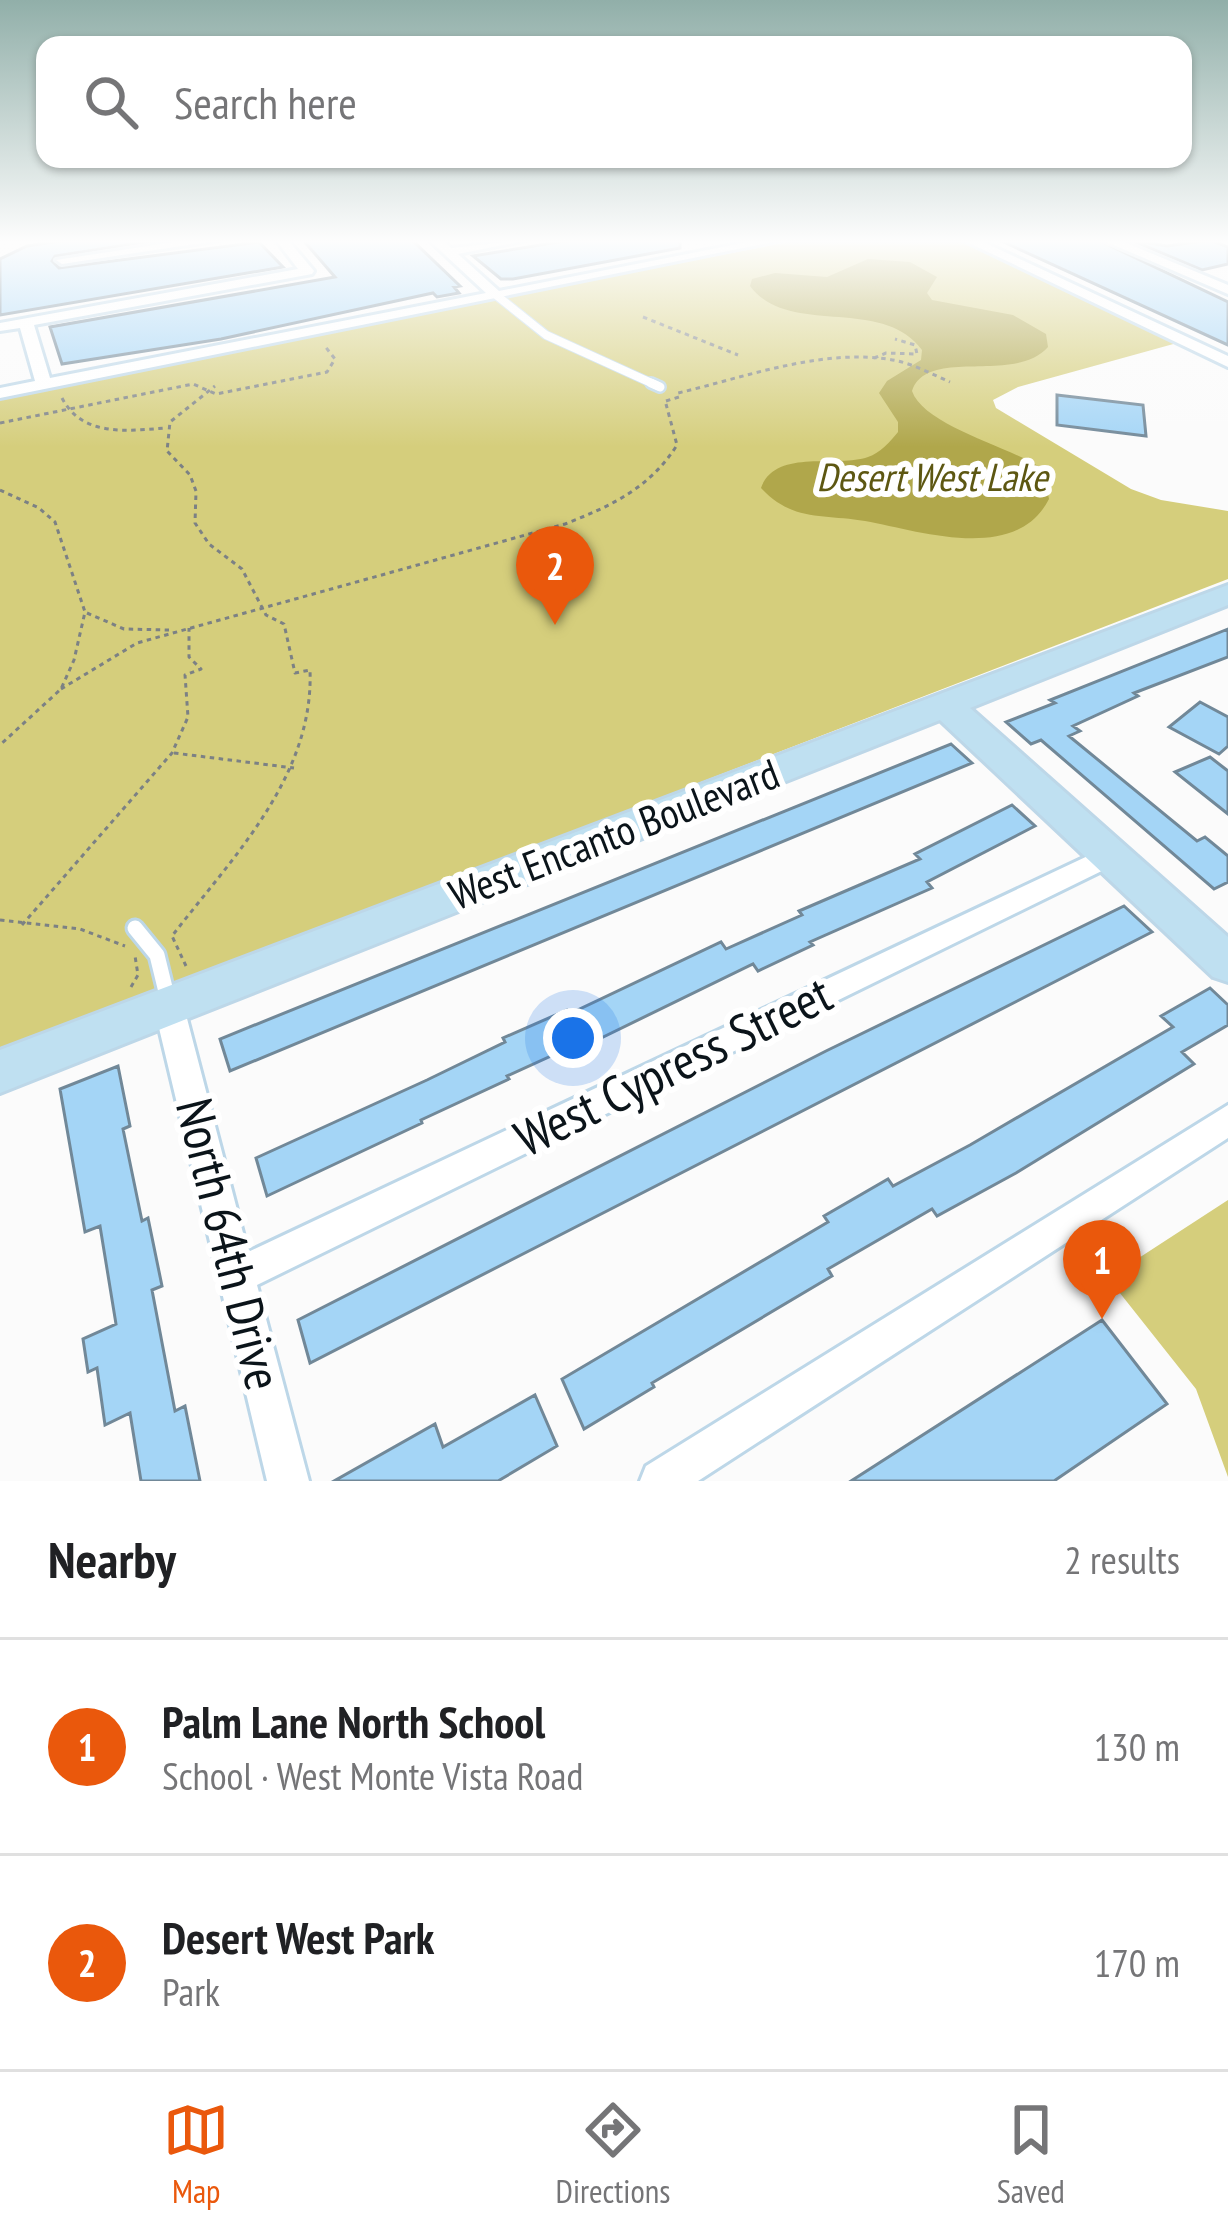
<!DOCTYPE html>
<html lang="en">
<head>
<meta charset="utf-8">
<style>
	body { margin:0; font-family:"PT Sans Narrow",sans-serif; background:#f6f6f6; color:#202124 }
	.you { position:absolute; left:573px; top:1038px; width:42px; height:42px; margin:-30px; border:9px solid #fff; border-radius:50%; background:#1a73e8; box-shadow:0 0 0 18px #1a73e833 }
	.badge { display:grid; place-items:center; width:78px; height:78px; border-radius:50%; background:#ea580c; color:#fff; font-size:39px; font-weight:700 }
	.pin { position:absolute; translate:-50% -99px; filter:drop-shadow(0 3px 6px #0008) }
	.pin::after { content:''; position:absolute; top:63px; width:42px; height:36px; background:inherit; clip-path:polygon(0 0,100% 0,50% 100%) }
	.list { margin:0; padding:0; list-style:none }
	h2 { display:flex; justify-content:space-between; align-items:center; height:156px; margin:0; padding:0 48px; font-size:51px }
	h2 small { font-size:39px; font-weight:400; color:#757577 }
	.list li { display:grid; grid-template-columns:78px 1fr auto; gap:36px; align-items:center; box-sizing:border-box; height:216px; padding:0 48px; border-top:3px solid #e0e0e0 }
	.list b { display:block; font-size:45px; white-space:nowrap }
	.list p { margin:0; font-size:39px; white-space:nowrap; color:#757577 }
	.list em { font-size:39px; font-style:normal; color:#757577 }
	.icon { flex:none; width:66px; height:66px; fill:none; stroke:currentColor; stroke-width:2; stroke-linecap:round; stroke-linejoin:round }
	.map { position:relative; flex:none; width:1228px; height:1481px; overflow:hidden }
	.search { position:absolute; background:#fff; box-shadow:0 3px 9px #0004; left:36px; right:36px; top:36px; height:132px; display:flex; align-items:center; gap:30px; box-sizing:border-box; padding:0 42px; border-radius:24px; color:#757577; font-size:45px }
	.sheet { height:588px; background:#fff }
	nav { display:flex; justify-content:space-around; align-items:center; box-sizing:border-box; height:168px; border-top:3px solid #e0e0e0; background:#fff; font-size:33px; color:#757577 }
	nav a { display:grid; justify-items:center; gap:6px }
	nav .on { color:#ea580c }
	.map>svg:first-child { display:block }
	.green { fill:#d5ce7c }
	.water { fill:#b0a74b }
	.building { fill:#a4d5f6; stroke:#718898; stroke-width:3 }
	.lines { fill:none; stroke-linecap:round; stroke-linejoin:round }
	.lane-far2-casing { stroke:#bdd7e8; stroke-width:10 }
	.lane-far1-casing { stroke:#bdd7e8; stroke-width:14 }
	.lane-casing { stroke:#bdd7e8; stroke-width:21 }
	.street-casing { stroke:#bdd7e8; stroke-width:6 }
	.secondary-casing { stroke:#bdd7e8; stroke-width:6 }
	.path { stroke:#7c8184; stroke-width:3; stroke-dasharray:4.5 4.5; stroke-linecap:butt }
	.lane-far2 { stroke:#fff; stroke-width:8 }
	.lane-far1 { stroke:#fff; stroke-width:9 }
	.lane { stroke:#fff; stroke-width:15 }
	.street { fill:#fff; fill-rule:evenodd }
	.secondary { fill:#bfe0f1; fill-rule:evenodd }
	.labels { text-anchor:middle; stroke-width:12; stroke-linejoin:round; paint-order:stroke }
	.far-water-label { font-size:39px; font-style:italic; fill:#5d5712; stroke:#fff }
	.street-label { font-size:42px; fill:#0b141a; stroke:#fff }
	.near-street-label { font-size:51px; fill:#0b141a; stroke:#fff }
</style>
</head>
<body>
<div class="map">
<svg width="1228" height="1481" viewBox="0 0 1228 1481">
	<rect width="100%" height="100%" fill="#fbfbfb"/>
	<path class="green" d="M798,240H960L1177,343L1018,387L993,400L996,408L1131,489L1161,500L1228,511V579L0,1052V396Z
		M1228,1200V1477L1196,1389L1108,1278Z"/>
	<path class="water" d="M868,259L910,262L937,277L927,293L932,300L1013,315L1046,334L1048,347C1015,385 927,346 912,391C924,426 1011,447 1043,469L1049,499C1016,564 920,531 865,521C824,514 792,522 761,488C775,448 837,468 868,457C880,453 890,442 898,432V422L879,393L887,381L921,360L922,350C882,295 789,338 750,286L752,279L775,273L827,277Z"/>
	<path class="building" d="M67,240H157L55,256L52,261L59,268L259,242L283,267L0,315V259L27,246Z
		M303,240H412L460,286L454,287L459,293L437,297L433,293L221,339L62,364L50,327L335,277Z
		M571,240H680V248L513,279H501L473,256Z
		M999,240H1098L1228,302V345Z
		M1131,240L1167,246L1210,240L1228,247V264L1202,270Z
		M1057,395L1143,405L1146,436L1057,425Z
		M1228,629V657L1134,693L1138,696L1073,726L1080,731L1069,736L1197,841L1205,837L1228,856V882L1214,889L1041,740L1031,744L1006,722L1055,703L1050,700Z
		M1200,702L1228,717V746L1219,754L1169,727Z
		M951,744L972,763L230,1071L220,1039Z
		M1210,757L1228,771V814L1175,772Z
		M1012,805L1035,826L927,882L932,888L810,942L813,945L758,971L753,964L597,1040L595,1036L507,1076L509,1079L421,1120L422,1123L267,1196L256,1158L427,1080L505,1042L503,1038L567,1010L569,1014L721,942L726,949L802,915L799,911L920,859L915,854Z
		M1124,906L1152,932L310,1363L298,1320L826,1051Z
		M1210,988L1228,1005V1025L1182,1052L1194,1064L1016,1173L937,1216L932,1209L828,1269L832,1276L652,1383L654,1387L584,1429L562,1379L828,1222L824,1216L888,1179L893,1186L970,1145L1173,1027L1161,1016Z
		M118,1066L130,1126L123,1129L142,1221L148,1218L162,1286L152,1290L175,1411L185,1406L200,1481H141L130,1413L105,1425L97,1368L88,1372L83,1339L116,1324L100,1226L85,1232L60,1089Z
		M1102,1320L1167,1404L1054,1481H851Z
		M535,1395L557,1446L498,1481H334L435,1424L443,1447Z"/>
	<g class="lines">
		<defs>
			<path id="lane-far2" d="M496,295L546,335L658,386"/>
			<path id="lane-far1" d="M651,383L660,387"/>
			<path id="lane" d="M135,928L157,955L168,1000"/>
			<path id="street" d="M187,240H221L62,264L56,260Z
				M276,240H288L314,271L312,274L34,325L50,378L486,293L429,240H442L451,248L527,240L458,254L499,291L758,240H782L0,398V388L35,381L20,328L0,331V323L298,269Z
				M963,240H979L1228,356V367Z
				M1102,240H1119L1228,285V294Z
				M1109,846L1118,849L1122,856L1118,863L257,1285L309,1481H267L154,1007L158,998L169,994L180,998L184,1007L248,1252Z
				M1228,1105V1138L698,1481H640L646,1466Z"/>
			<path id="secondary" d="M1228,585V605L970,708L1228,937V982L1213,977L940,720L0,1093V1050Z"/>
		</defs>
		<use href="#lane-far2" class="lane-far2-casing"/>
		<use href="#lane-far1" class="lane-far1-casing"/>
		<use href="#lane" class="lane-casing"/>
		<use href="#street" class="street-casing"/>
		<use href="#secondary" class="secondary-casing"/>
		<path class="path" d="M643,317L738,355
			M874,358L886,353L917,354L915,345L895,339
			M62,398C82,437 127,431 165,428
			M666,401L679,397L678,393C746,377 828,346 898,361C915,365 934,375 950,382
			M0,423L193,384L216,394L327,372L335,359L324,345
			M0,490L39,508L55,522L85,612L74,660L61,689L0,745
			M87,613L124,629L169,630
			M61,689L137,643L565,524C611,506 650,488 677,445L666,404
			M174,753L294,768
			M0,920L80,929L125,946
			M22,925L172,753L188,717L185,675L201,669L189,657V628
			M186,966L172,936C233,857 314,776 310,670L295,673L284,624L266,615L242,569L209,544L195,523L196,491L190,475L167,451L170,422L215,386
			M131,987L138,975L135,956"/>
		<use href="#lane-far2" class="lane-far2"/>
		<use href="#lane-far1" class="lane-far1"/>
		<use href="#lane" class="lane"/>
		<use href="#street" class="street"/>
		<use href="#secondary" class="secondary"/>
	</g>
	<linearGradient id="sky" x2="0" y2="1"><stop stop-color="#91afa9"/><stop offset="0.54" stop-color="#fdfdfd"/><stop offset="1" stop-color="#fdfdfd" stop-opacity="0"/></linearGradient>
	<rect width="1228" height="447" fill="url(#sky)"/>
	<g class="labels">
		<g class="far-water-label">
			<text x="932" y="491">Desert West Lake</text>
		</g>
		<g class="street-label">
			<text transform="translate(614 834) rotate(-21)" y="15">West Encanto Boulevard</text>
		</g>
		<g class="near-street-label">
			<text transform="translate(673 1066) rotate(-26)" y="18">West Cypress Street</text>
			<text transform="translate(229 1244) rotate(76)" y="18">North 64th Drive</text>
		</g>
	</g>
</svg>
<div class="you"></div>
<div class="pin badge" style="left:1102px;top:1319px">1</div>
<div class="pin badge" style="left:555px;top:625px">2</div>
<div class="search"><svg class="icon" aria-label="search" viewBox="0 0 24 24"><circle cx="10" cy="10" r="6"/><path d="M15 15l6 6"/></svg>Search here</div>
</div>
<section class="sheet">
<h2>Nearby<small>2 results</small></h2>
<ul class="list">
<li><span class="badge">1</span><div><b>Palm Lane North School</b><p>School · West Monte Vista Road</p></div><em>130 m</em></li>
<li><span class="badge">2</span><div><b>Desert West Park</b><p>Park</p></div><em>170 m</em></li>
</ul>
</section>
<nav>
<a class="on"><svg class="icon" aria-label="map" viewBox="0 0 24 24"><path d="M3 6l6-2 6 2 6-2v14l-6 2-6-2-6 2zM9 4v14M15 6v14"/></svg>Map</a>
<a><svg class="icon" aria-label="directions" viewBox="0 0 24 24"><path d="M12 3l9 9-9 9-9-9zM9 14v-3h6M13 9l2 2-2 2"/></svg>Directions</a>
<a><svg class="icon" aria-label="saved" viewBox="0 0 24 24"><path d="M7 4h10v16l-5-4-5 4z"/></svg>Saved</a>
</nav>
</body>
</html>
